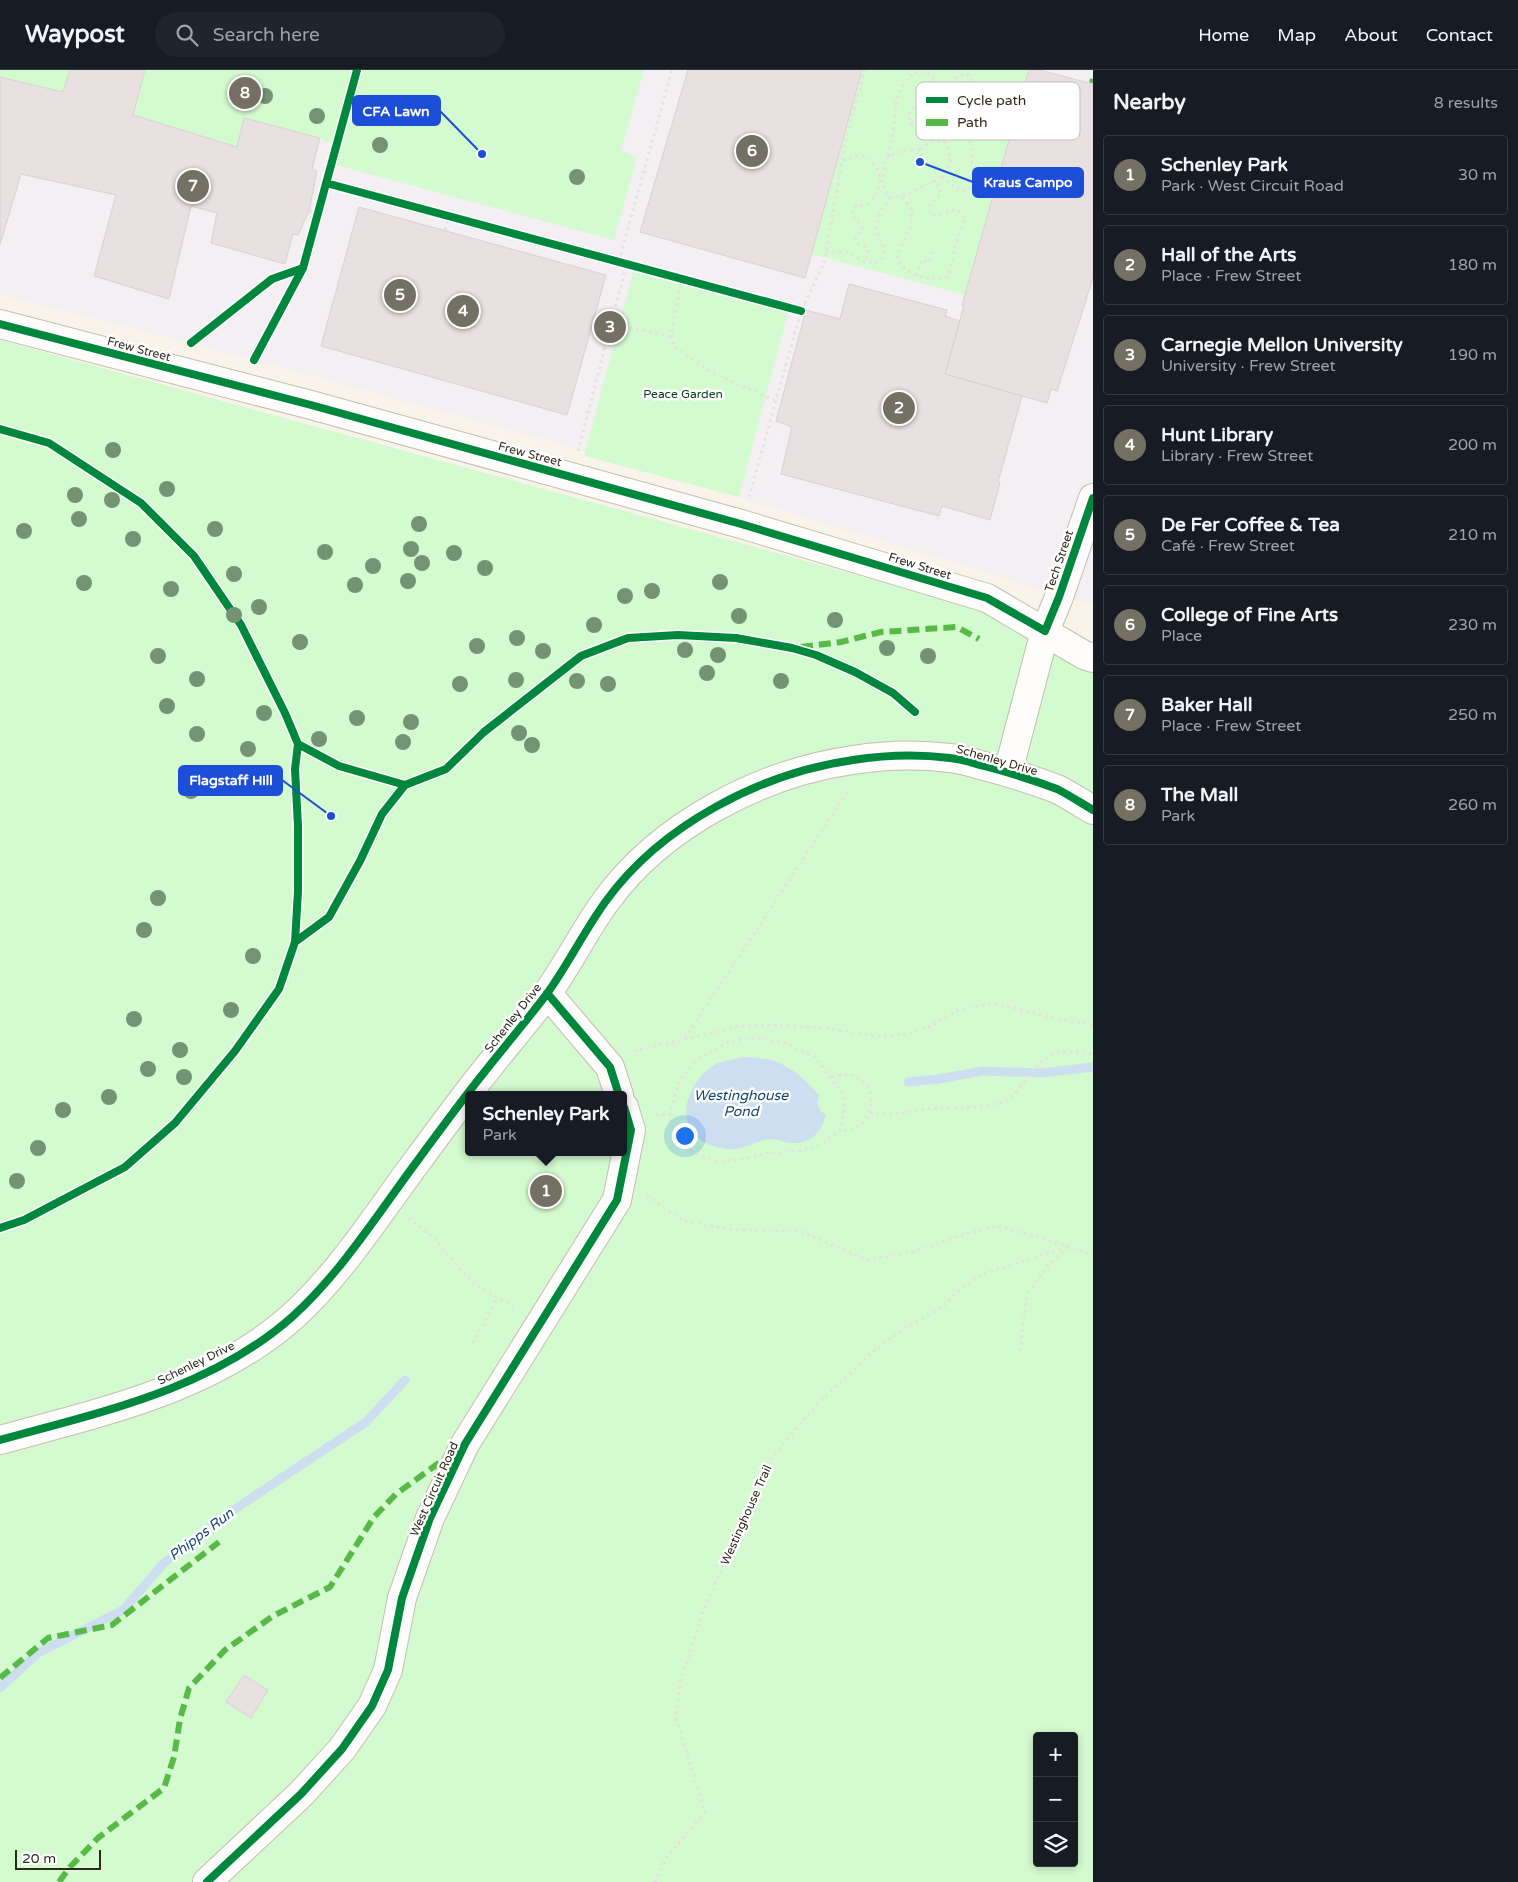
<!DOCTYPE html>
<html lang="en">
<head>
<meta charset="utf-8">
<style>
	body { margin:0; font-family:"Varela Round",sans-serif; background:#20242c; color:#f1f3f6 }
	.controls { position:absolute; right:15px; bottom:15px; display:grid; overflow:hidden; border-radius:5px; box-shadow:0 2px 8px #0003 }
	.controls button { width:45px; height:45px; display:grid; place-items:center; padding:0; border:0; border-bottom:1px solid #363941; background:#171b24; color:#f1f3f6; font:25px sans-serif }
	.scale { position:absolute; left:15px; bottom:12px; width:86px; box-sizing:border-box; padding-left:5px; border:2px solid #2e291c; border-top:0; font-size:14px; line-height:18px; white-space:nowrap; color:#2e291c; -webkit-text-stroke:4px #fff; paint-order:stroke }
	.you { position:absolute; left:684px; top:1065px; width:18px; height:18px; margin:-12px; border:4px solid #fff; border-radius:50%; background:#1a73e8; box-shadow:0 0 0 8px #1a73e833 }
	.badge { display:grid; place-items:center; width:32px; height:32px; border-radius:50%; background:#757064; color:#fff; font-size:16px; font-weight:700 }
	.pin { position:absolute; translate:-50% -50%; border:2px solid #fff; box-shadow:0 1px 5px #0006 }
	.popup { position:absolute; left:465px; top:1021px; width:162px; height:65px; box-sizing:border-box; display:grid; place-content:center; border-radius:5px; background:#171b24; filter:drop-shadow(0 1px 4px #0005); font-size:16px; white-space:nowrap; color:#9ea1a6 }
	.popup b { font-size:19px; color:#f1f3f6 }
	.popup::after { content:''; position:absolute; left:50%; top:100%; margin-left:-10px; border:10px solid transparent; border-top-color:#171b24 }
	.list { margin:0; padding:0; list-style:none }
	h2 { display:flex; justify-content:space-between; align-items:center; height:65px; margin:0; padding:0 20px; font-size:21px }
	h2 small { font-size:16px; font-weight:400; color:#9ea1a6 }
	.list li { display:grid; grid-template-columns:32px 1fr auto; gap:15px; align-items:center; box-sizing:border-box; height:80px; margin:0 10px 10px; padding:0 10px; border:1px solid #363941; border-radius:5px }
	.list b { display:block; font-size:19px; white-space:nowrap }
	.list p { margin:0; font-size:16px; white-space:nowrap; color:#9ea1a6 }
	.list em { font-size:16px; font-style:normal; color:#9ea1a6 }
	.icon { flex:none; width:28px; height:28px; fill:none; stroke:currentColor; stroke-width:2; stroke-linecap:round; stroke-linejoin:round }
	.map { position:relative; flex:none; width:1093px; height:1812px; overflow:hidden }
	header { display:flex; align-items:center; gap:30px; box-sizing:border-box; height:70px; padding:0 25px; background:#171b24; border-bottom:1px solid #363941 }
	header strong { font-size:24px }
	nav { display:flex; gap:28px; margin-inline-start:auto; font-size:18px }
	.search { width:350px; height:45px; background:#20242c; display:flex; align-items:center; gap:12px; box-sizing:border-box; padding:0 18px; border-radius:28px; color:#9ea1a6; font-size:19px }
	main { display:flex }
	aside { flex:1; background:#171b24 }
	.map>svg:first-child { display:block }
	.education { fill:#f4eff3 }
	.green { fill:#d4facf; fill-rule:evenodd }
	.water { fill:#cddef0 }
	.lines { fill:none; stroke-linecap:round; stroke-linejoin:round }
	.stream { stroke:#cddef0; stroke-width:9 }
	.building { fill:#e9e1e1; stroke:#d9d2d2 }
	.minor-casing { stroke:#c3beb3; stroke-width:30 }
	.tertiary-casing { stroke:#c3beb3; stroke-width:30 }
	.path { stroke:#e4e2de; stroke-width:3; stroke-dasharray:2.5 4; stroke-linecap:butt }
	.minor { stroke:#fefdfc; stroke-width:28 }
	.tertiary { stroke:#fefdfc; stroke-width:28 }
	.quiet { stroke:#58b947; stroke-width:6; stroke-dasharray:12 6; stroke-linecap:butt }
	.cycleway-casing { stroke:#fff; stroke-width:11 }
	.cycleway { stroke:#00873e; stroke-width:8 }
	.tree { fill:#749274 }
	.labels { text-anchor:middle; stroke-width:5; stroke-linejoin:round; paint-order:stroke }
	.street-label { font-size:12px; fill:#2e291c; stroke:#fff }
	.park-label { font-size:12px; fill:#084114; stroke:#fff }
	.water-label { font-size:14px; font-style:italic; fill:#134472; stroke:#fff }
	.key { fill:#fff; stroke:#c0bfbb; stroke-width:1 }
	.key-label { font-size:14px; fill:#2e291c }
	.leader { fill:none; stroke:#1d4ed8; stroke-width:2 }
	.callout-dot { fill:#1d4ed8; stroke:#fff; stroke-width:2 }
	.callout { fill:#1d4ed8; stroke:#1d4ed8; stroke-width:2 }
	.callout-label { font-size:14px; text-anchor:middle; font-weight:bold; fill:#fff }
</style>
</head>
<body>
<header>
<strong>Waypost</strong>
<div class="search"><svg class="icon" aria-label="search" viewBox="0 0 24 24"><circle cx="10" cy="10" r="6"/><path d="M15 15l6 6"/></svg>Search here</div>
<nav><a>Home</a><a>Map</a><a>About</a><a>Contact</a></nav>
</header>
<main>
<div class="map">
<svg width="1093" height="1812" viewBox="0 0 1093 1812">
	<rect width="100%" height="100%" fill="#f9f4e9"/>
	<path class="education" d="M0,0H1093V535L574,378L254,290L0,225Z"/>
	<path class="green" d="M0,0H70L63,22L0,7Z
		M145,0H644L621,81L637,87L614,170L332,94L337,76L320,68L244,48L237,77L133,45Z
		M862,0H1029L965,225L812,184Z
		M633,202L788,243L739,427L584,386Z
		M0,270L974,537L1093,576V1812H0ZM468,1025H624V1082H468ZM1037,1666H1074V1793H1037Z"/>
	<path class="water" d="M742,987C752,988 765,987 774,991C792,997 807,1011 819,1025L817,1033L821,1042L826,1044C822,1061 812,1074 792,1073C785,1073 777,1069 770,1069C756,1070 743,1081 729,1079C678,1074 674,1028 710,998C717,991 733,990 742,987Z"/>
	<g class="lines">
		<path class="stream" d="M908,1012L938,1009L983,1001L1042,1003L1093,997
			M0,1618L38,1583L123,1540L164,1493L226,1445L366,1352L405,1310"/>
	</g>
	<path class="building" d="M70,0H145L133,45L237,77L244,48L320,68L312,99L317,101L309,141L298,165L293,164L285,194L211,173L217,143L191,136L169,229L94,206L116,125L21,104L0,175V7L63,22Z
		M688,0H862L805,208L640,162Z
		M1029,0H1040L1093,14V208L1057,321L1051,319L1047,333L945,304L964,235H962Z
		M359,137L606,205L567,345L321,276Z
		M849,214L947,240L945,246L960,251L945,304L1022,326L998,412L1000,413L990,450L942,436L939,446L781,404L792,357L776,351L806,240L840,249Z
		M244,1605L268,1620L251,1648L226,1632Z"/>
	<g class="lines">
		<defs>
			<path id="minor" d="M0,254L311,335L741,454L987,528L1084,585L1093,588
				M1008,702L1045,561L1059,527L1093,428
				M547,923L610,997L619,1025
				M207,1812L301,1724L342,1679L372,1636L388,1600L402,1528L430,1448L465,1374L617,1130L631,1060L624,1037"/>
			<path id="tertiary" d="M0,1370C101,1342 211,1319 292,1247C341,1203 379,1142 418,1090C435,1067 451,1045 468,1023C493,990 521,958 546,925C568,895 584,861 606,831C661,755 761,703 853,690C885,685 918,684 950,688C961,689 973,693 984,696C1008,702 1033,710 1057,719C1069,725 1081,733 1093,740"/>
		</defs>
		<use href="#minor" class="minor-casing"/>
		<use href="#tertiary" class="tertiary-casing"/>
		<path class="path" d="M984,25C985,40 988,55 1006,54
			M950,60C955,41 947,26 956,7L967,4C974,12 976,20 984,25L990,20
			M889,86L895,51L896,31L904,13L915,2L928,3L937,12V24L932,32L913,38L908,45L911,54L919,57C932,53 938,53 950,60L944,72
			M922,86L921,79L933,70L944,72C954,89 952,100 935,111
			M843,90L857,86L868,88L877,99L881,110L875,127L866,135L854,137L852,145L858,151L862,158L855,168L858,173L867,177L868,185L864,191
			M942,106L955,118L963,121L970,117L973,106L970,67L975,60L981,59L990,69H995L998,64V54
			M326,113L801,241
			M890,128L901,126L912,140L911,156L899,181L897,190C911,208 928,211 949,206L955,177L965,149L961,142L954,140L937,146L930,143V133L940,126V117L935,111L901,126
			M309,141L318,143
			M445,160L449,146
			M826,181L847,182L864,191L874,193L882,189L884,179C873,158 875,147 890,128L881,110L885,102V89C896,80 908,81 921,79
			M619,191L672,0
			M916,206L922,190L929,192L933,181
			M682,208L671,265L674,276L711,302L776,331
			M611,253L672,267
			M191,273L272,209L303,199
			M254,290L303,198L357,0
			M0,359L49,373L141,433L194,486L241,555L285,643L298,674L295,699L298,756V821L295,872L279,919L235,981L175,1053L125,1097L24,1150L0,1158
			M578,381L627,193
			M749,427L801,241L824,193L846,69L865,0
			M298,674L339,696L405,715L446,699L484,662L581,586L628,568L678,565L736,568L792,578L816,585L855,602L893,623L915,642
			M295,871L329,847L360,791L382,744L405,715
			M685,968L848,721
			M758,968L785,973L815,987L843,1024L844,1041L840,1061L822,1074L799,1081L767,1083L738,1090L720,1091L704,1088L686,1078L671,1055L670,1044L680,1009L699,988L730,971Z
			M634,981L741,956L774,955L824,958L879,966L906,964L931,956L958,940L988,934L1011,937L1052,948L1093,955
			M832,1007L851,1004C857,1008 863,1011 867,1016C876,1030 871,1050 856,1057C852,1059 845,1060 840,1061
			M870,1043C890,1047 908,1041 927,1039C945,1037 993,1039 1007,1030C1014,1026 1020,1017 1025,1011C1051,978 1052,980 1093,984
			M656,1045L670,1044
			M647,1126L682,1150L726,1159L802,1162L867,1190L913,1182L962,1165L998,1156L1069,1176L1093,1185
			M409,1148L433,1167L472,1212L516,1239
			M473,1273L497,1228
			M1020,1281L1027,1225L1046,1198L1068,1177
			M655,1812L667,1787L705,1742L676,1648L680,1613L704,1539L769,1391L818,1333L873,1282L902,1260L940,1238L977,1206L1069,1176"/>
		<use href="#minor" class="minor"/>
		<use href="#tertiary" class="tertiary"/>
		<path class="quiet" d="M1092,13L1093,9
			M801,577L841,572L881,562L957,557L979,569
			M0,1608L48,1568L112,1555L219,1472
			M59,1812L70,1797L98,1768L164,1718L174,1687L180,1649L189,1618L225,1580L273,1546L330,1517L374,1447L396,1424L461,1377"/>
		<defs>
			<path id="cycleway" d="M326,113L801,241
				M0,254L311,335L741,454L987,528L1045,561L1059,527L1093,428
				M191,273L272,209L303,198
				M254,290L303,198L357,0
				M0,359L49,373L141,433L194,486L241,555L285,643L298,674L295,699L298,756V821L295,872L279,919L235,981L175,1053L125,1097L24,1150L0,1158
				M298,674L339,696L405,715L446,699L484,662L581,586L628,568L678,565L736,568L792,578L816,585L855,602L893,623L915,642
				M295,872L329,847L360,791L382,744L405,715
				M547,923L610,997L619,1025
				M0,1370C101,1342 211,1319 292,1247C341,1203 379,1142 418,1090C435,1067 451,1045 468,1023C493,990 521,958 546,925C568,895 584,861 606,831C661,755 761,703 853,690C885,685 918,684 950,688C961,689 973,693 984,696C1008,702 1033,710 1057,719C1069,725 1081,733 1093,740
				M207,1812L301,1724L342,1679L372,1636L388,1600L402,1528L430,1448L465,1374L617,1130L631,1060L624,1037"/>
		</defs>
		<use href="#cycleway" class="cycleway-casing"/>
		<use href="#cycleway" class="cycleway"/>
	</g>
	<g class="tree">
		<circle cx="265" cy="26" r="8"/>
		<circle cx="317" cy="46" r="8"/>
		<circle cx="380" cy="75" r="8"/>
		<circle cx="577" cy="107" r="8"/>
		<circle cx="113" cy="380" r="8"/>
		<circle cx="167" cy="419" r="8"/>
		<circle cx="75" cy="425" r="8"/>
		<circle cx="112" cy="430" r="8"/>
		<circle cx="79" cy="449" r="8"/>
		<circle cx="419" cy="454" r="8"/>
		<circle cx="215" cy="459" r="8"/>
		<circle cx="24" cy="461" r="8"/>
		<circle cx="133" cy="469" r="8"/>
		<circle cx="411" cy="479" r="8"/>
		<circle cx="325" cy="482" r="8"/>
		<circle cx="454" cy="483" r="8"/>
		<circle cx="422" cy="493" r="8"/>
		<circle cx="373" cy="496" r="8"/>
		<circle cx="485" cy="498" r="8"/>
		<circle cx="234" cy="504" r="8"/>
		<circle cx="408" cy="511" r="8"/>
		<circle cx="720" cy="512" r="8"/>
		<circle cx="84" cy="513" r="8"/>
		<circle cx="355" cy="515" r="8"/>
		<circle cx="171" cy="519" r="8"/>
		<circle cx="652" cy="521" r="8"/>
		<circle cx="625" cy="526" r="8"/>
		<circle cx="259" cy="537" r="8"/>
		<circle cx="234" cy="545" r="8"/>
		<circle cx="739" cy="546" r="8"/>
		<circle cx="835" cy="550" r="8"/>
		<circle cx="594" cy="555" r="8"/>
		<circle cx="517" cy="568" r="8"/>
		<circle cx="300" cy="572" r="8"/>
		<circle cx="477" cy="576" r="8"/>
		<circle cx="887" cy="578" r="8"/>
		<circle cx="685" cy="580" r="8"/>
		<circle cx="543" cy="581" r="8"/>
		<circle cx="718" cy="585" r="8"/>
		<circle cx="158" cy="586" r="8"/>
		<circle cx="928" cy="586" r="8"/>
		<circle cx="707" cy="603" r="8"/>
		<circle cx="197" cy="609" r="8"/>
		<circle cx="516" cy="610" r="8"/>
		<circle cx="577" cy="611" r="8"/>
		<circle cx="781" cy="611" r="8"/>
		<circle cx="460" cy="614" r="8"/>
		<circle cx="608" cy="614" r="8"/>
		<circle cx="167" cy="636" r="8"/>
		<circle cx="264" cy="643" r="8"/>
		<circle cx="357" cy="648" r="8"/>
		<circle cx="411" cy="652" r="8"/>
		<circle cx="519" cy="663" r="8"/>
		<circle cx="197" cy="664" r="8"/>
		<circle cx="319" cy="669" r="8"/>
		<circle cx="403" cy="672" r="8"/>
		<circle cx="532" cy="675" r="8"/>
		<circle cx="248" cy="679" r="8"/>
		<circle cx="191" cy="721" r="8"/>
		<circle cx="158" cy="828" r="8"/>
		<circle cx="144" cy="860" r="8"/>
		<circle cx="253" cy="886" r="8"/>
		<circle cx="231" cy="940" r="8"/>
		<circle cx="134" cy="949" r="8"/>
		<circle cx="180" cy="980" r="8"/>
		<circle cx="148" cy="999" r="8"/>
		<circle cx="184" cy="1007" r="8"/>
		<circle cx="109" cy="1027" r="8"/>
		<circle cx="63" cy="1040" r="8"/>
		<circle cx="38" cy="1078" r="8"/>
		<circle cx="17" cy="1111" r="8"/>
	</g>
	<g class="labels">
		<g class="street-label">
			<text transform="translate(139 279) rotate(15)" y="4">Frew Street</text>
			<text transform="translate(530 384) rotate(15)" y="4">Frew Street</text>
			<text transform="translate(1059 491) rotate(-71)" y="4">Tech Street</text>
			<text transform="translate(920 496) rotate(17)" y="4">Frew Street</text>
			<text transform="translate(997 690) rotate(16)" y="4">Schenley Drive</text>
			<text transform="translate(513 948) rotate(-52)" y="4">Schenley Drive</text>
			<text transform="translate(196 1293) rotate(-26)" y="4">Schenley Drive</text>
			<text transform="translate(434 1419) rotate(-66)" y="4">West Circuit Road</text>
			<text transform="translate(746 1445) rotate(-66)" y="4">Westinghouse Trail</text>
		</g>
		<g class="park-label">
			<text x="683" y="328">Peace Garden</text>
		</g>
		<g class="water-label">
			<text x="741" y="1030">Westinghouse<tspan x="741" dy="16">Pond</tspan></text>
			<text transform="translate(201 1464) rotate(-37)" y="5">Phipps Run</text>
		</g>
	</g>
	<rect x="916" y="12" width="164" height="58" rx="8" class="key"/>
	<rect x="926" y="27" width="22" height="6" fill="#00873e"/>
	<rect x="926" y="49" width="22" height="7" fill="#58b947"/>
	<g class="key-label">
		<text x="957" y="35">Cycle path</text>
		<text x="957" y="57">Path</text>
	</g>
	<path class="leader" d="M482 84L440 41M920 92L973 112M331 746L282 710"/>
	<g class="callout-dot">
		<circle cx="482" cy="84" r="5"/>
		<circle cx="920" cy="92" r="5"/>
		<circle cx="331" cy="746" r="5"/>
	</g>
	<g class="callout">
		<rect x="353" y="26" width="87" height="29" rx="5"/>
		<rect x="973" y="98" width="110" height="29" rx="5"/>
		<rect x="179" y="696" width="103" height="29" rx="5"/>
	</g>
	<g class="callout-label">
		<text x="396" y="46">CFA Lawn</text>
		<text x="1028" y="117">Kraus Campo</text>
		<text x="231" y="715">Flagstaff Hill</text>
	</g>
</svg>
<div class="controls">
<button>+</button>
<button>−</button>
<button><svg class="icon" aria-label="layers" viewBox="0 0 24 24"><path d="M12 4l9 5-9 5-9-5zM3 14l9 5 9-5"/></svg></button>
</div>
<div class="scale">20 m</div>
<div class="you"></div>
<div class="pin badge" style="left:546px;top:1121px">1</div>
<div class="popup"><b>Schenley Park</b>Park</div>
<div class="pin badge" style="left:899px;top:338px">2</div>
<div class="pin badge" style="left:610px;top:257px">3</div>
<div class="pin badge" style="left:463px;top:241px">4</div>
<div class="pin badge" style="left:400px;top:225px">5</div>
<div class="pin badge" style="left:752px;top:81px">6</div>
<div class="pin badge" style="left:193px;top:116px">7</div>
<div class="pin badge" style="left:245px;top:23px">8</div>
</div>
<aside>
<h2>Nearby<small>8 results</small></h2>
<ul class="list">
<li><span class="badge">1</span><div><b>Schenley Park</b><p>Park · West Circuit Road</p></div><em>30 m</em></li>
<li><span class="badge">2</span><div><b>Hall of the Arts</b><p>Place · Frew Street</p></div><em>180 m</em></li>
<li><span class="badge">3</span><div><b>Carnegie Mellon University</b><p>University · Frew Street</p></div><em>190 m</em></li>
<li><span class="badge">4</span><div><b>Hunt Library</b><p>Library · Frew Street</p></div><em>200 m</em></li>
<li><span class="badge">5</span><div><b>De Fer Coffee &amp; Tea</b><p>Café · Frew Street</p></div><em>210 m</em></li>
<li><span class="badge">6</span><div><b>College of Fine Arts</b><p>Place</p></div><em>230 m</em></li>
<li><span class="badge">7</span><div><b>Baker Hall</b><p>Place · Frew Street</p></div><em>250 m</em></li>
<li><span class="badge">8</span><div><b>The Mall</b><p>Park</p></div><em>260 m</em></li>
</ul>
</aside>
</main>
</body>
</html>
